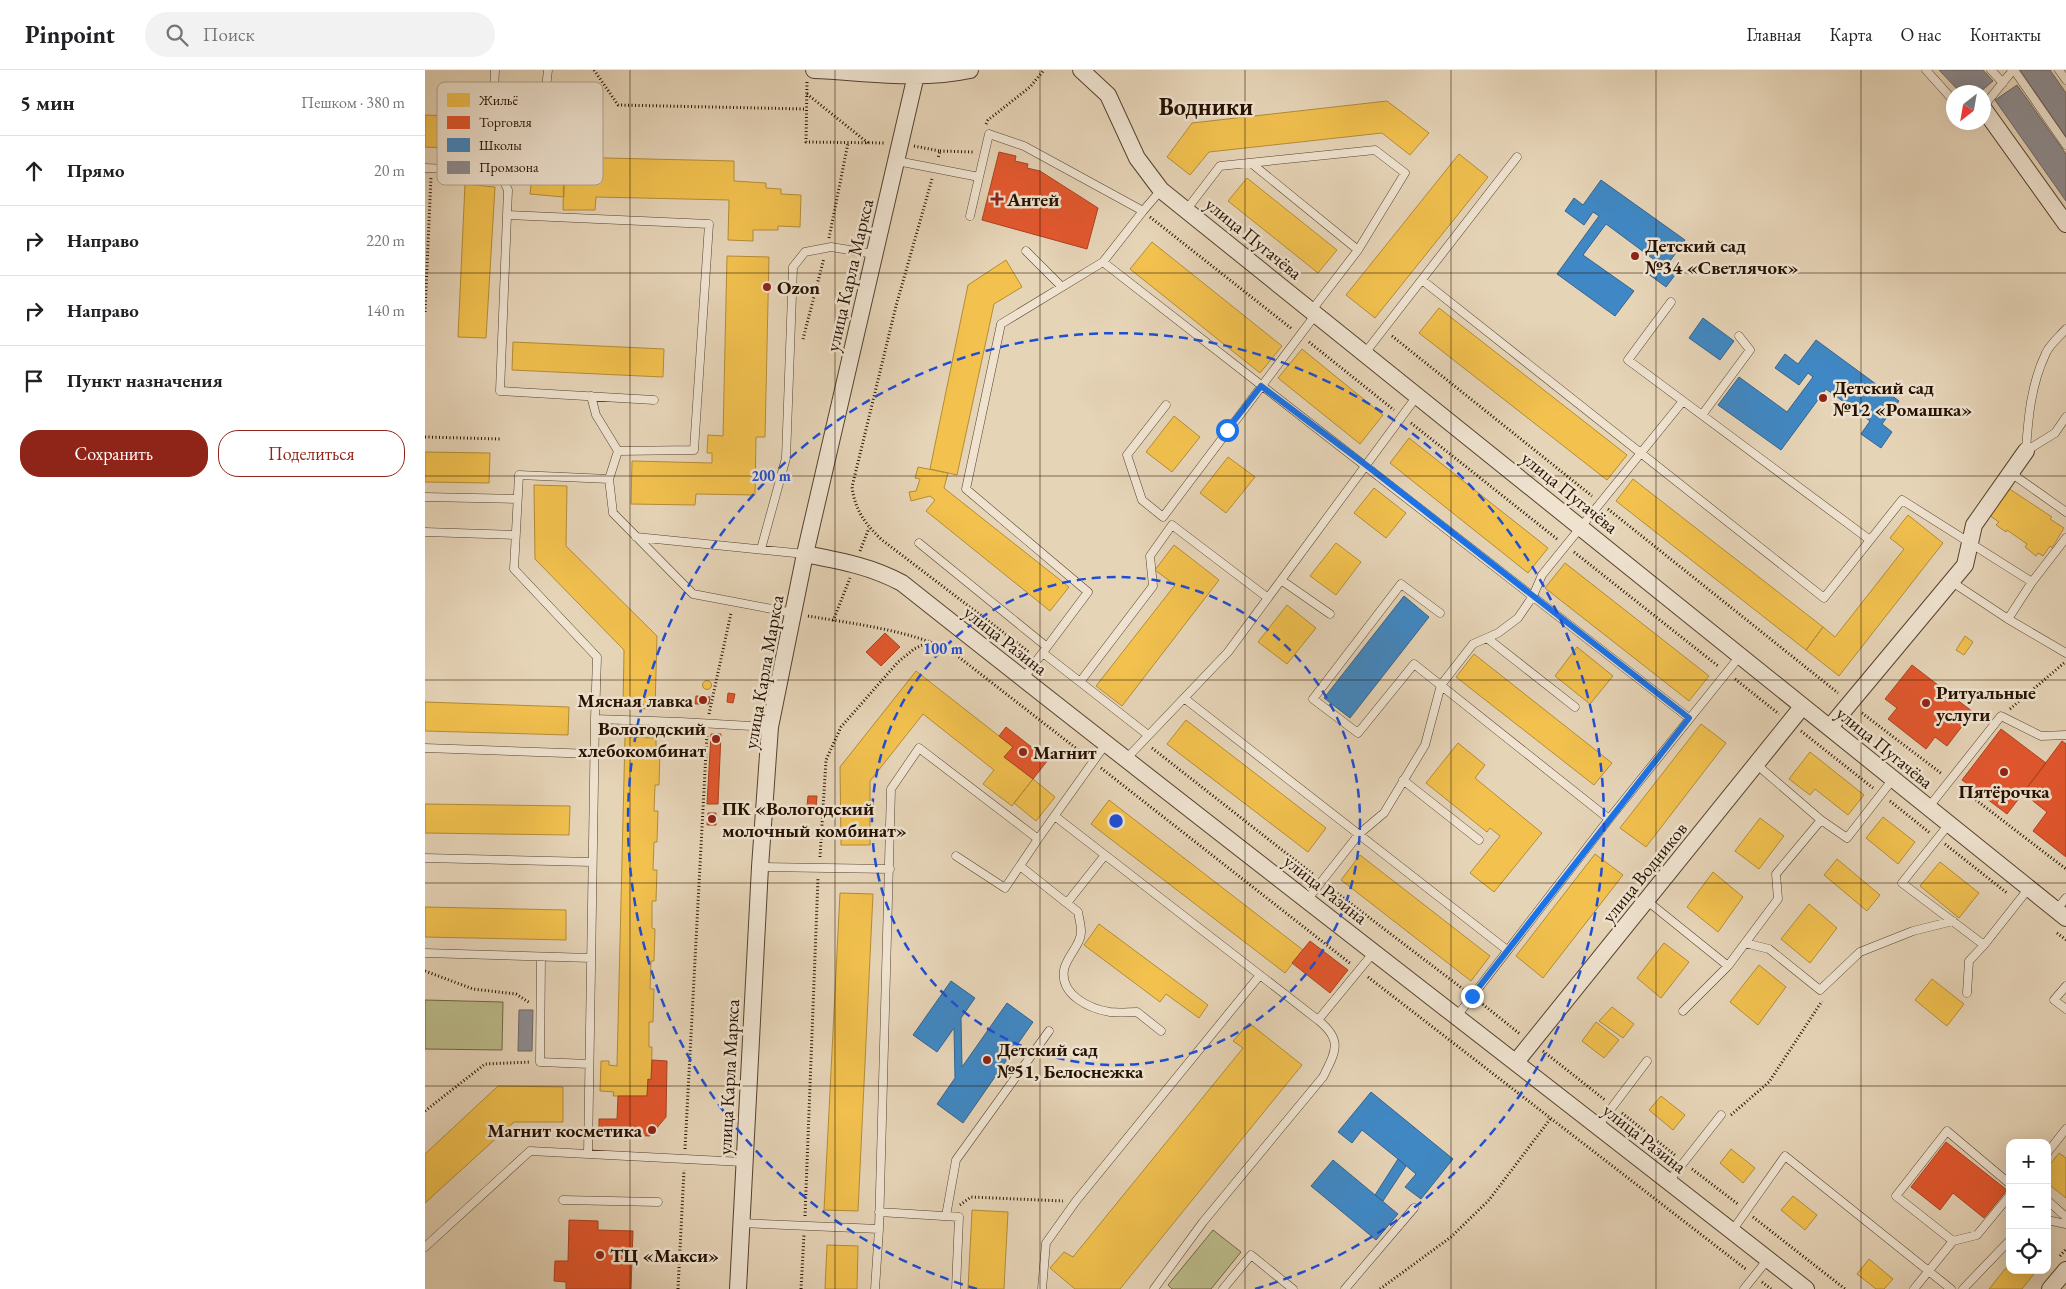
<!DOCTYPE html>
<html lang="ru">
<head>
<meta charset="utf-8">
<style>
	body { margin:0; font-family:"EB Garamond",serif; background:#f2f2f2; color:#202124 }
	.controls { position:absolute; right:15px; bottom:15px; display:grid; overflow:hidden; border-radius:10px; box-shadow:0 5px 20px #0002 }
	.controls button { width:45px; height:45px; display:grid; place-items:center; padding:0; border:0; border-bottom:1px solid #e0e0e0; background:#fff; color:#202124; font:25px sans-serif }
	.compass { position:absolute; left:1521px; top:15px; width:45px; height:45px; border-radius:50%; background:#fff; box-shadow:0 5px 20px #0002; rotate:211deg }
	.stop { position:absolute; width:15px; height:15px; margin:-11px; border:4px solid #1a73e8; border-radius:50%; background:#fff }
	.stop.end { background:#1a73e8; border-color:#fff; box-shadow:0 1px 5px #0008 }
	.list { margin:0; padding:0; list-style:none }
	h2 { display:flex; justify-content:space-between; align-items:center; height:65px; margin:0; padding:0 20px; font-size:21px }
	h2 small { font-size:16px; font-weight:400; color:#757577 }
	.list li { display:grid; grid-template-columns:32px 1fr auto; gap:15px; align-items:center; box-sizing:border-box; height:70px; padding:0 20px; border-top:1px solid #e0e0e0 }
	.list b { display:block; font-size:19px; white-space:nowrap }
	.list em { font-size:16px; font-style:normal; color:#757577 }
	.actions { display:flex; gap:10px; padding:15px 20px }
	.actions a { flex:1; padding:11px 0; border:1px solid #8f2418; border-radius:20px; text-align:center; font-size:18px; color:#8f2418 }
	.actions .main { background:#8f2418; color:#fff }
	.icon { flex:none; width:28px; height:28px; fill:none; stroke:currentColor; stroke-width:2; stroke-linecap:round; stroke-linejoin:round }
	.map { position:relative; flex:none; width:1641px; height:1219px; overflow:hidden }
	header { display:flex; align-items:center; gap:30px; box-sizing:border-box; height:70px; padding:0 25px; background:#fff; border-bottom:1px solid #e0e0e0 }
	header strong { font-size:24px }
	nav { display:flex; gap:28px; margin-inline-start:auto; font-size:18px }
	.search { width:350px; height:45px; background:#f2f2f2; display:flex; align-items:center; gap:12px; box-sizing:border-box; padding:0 18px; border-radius:28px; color:#757577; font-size:19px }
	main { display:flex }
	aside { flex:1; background:#fff }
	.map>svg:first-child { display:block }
	.green { fill:#bbbb8a; stroke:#706645 }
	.homes { fill:#f2c14e; stroke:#b48c37 }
	.shops { fill:#e4572e; stroke:#ab4220 }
	.schools { fill:#3f88c5; stroke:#37648a }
	.industry { fill:#8d8d92; stroke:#6e6866 }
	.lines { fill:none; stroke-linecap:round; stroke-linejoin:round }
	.service-casing { stroke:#55422e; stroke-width:9 }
	.minor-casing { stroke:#55422e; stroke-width:18 }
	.path { stroke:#251100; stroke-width:3; stroke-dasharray:1 2.5; stroke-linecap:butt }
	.service { stroke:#efe3d0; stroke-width:8 }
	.minor { stroke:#efe3d0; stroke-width:16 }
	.route { stroke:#1a73e8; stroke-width:6 }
	.grid { fill:none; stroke:#251100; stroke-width:1; stroke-opacity:0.55 }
	.ring { fill:none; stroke:#1d4ed8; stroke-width:2.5; stroke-dasharray:9 6 }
	.poi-dot { fill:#8f2418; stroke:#efe3d0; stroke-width:2 }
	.labels { text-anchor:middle; stroke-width:5; stroke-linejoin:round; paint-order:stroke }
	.poi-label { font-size:19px; font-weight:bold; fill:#251100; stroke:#efe3d0; text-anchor:start }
	.street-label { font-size:19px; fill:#251100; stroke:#efe3d0 }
	.district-label { font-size:24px; font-weight:bold; fill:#251100; stroke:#efe3d0 }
	.key { fill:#efe3d0; stroke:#b2a492; stroke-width:1 }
	.key-label { font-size:14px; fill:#251100 }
	.centre { fill:#1d4ed8; stroke:#efe3d0; stroke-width:2.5 }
	.ring-label { font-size:15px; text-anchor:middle; font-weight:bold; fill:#1d4ed8; stroke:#efe3d0; stroke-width:5; stroke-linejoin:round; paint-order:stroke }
</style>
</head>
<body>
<header>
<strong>Pinpoint</strong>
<div class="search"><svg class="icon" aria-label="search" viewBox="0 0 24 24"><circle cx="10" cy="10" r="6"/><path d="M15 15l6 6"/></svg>Поиск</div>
<nav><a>Главная</a><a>Карта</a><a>О нас</a><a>Контакты</a></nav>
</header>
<main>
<aside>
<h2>5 мин<small>Пешком · 380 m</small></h2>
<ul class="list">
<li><svg class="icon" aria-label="ahead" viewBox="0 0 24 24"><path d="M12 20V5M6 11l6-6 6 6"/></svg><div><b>Прямо</b></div><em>20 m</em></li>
<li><svg class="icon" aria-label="right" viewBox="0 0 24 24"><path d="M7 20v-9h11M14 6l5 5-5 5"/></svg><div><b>Направо</b></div><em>220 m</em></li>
<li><svg class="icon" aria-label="right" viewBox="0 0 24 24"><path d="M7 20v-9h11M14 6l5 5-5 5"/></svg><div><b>Направо</b></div><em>140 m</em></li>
<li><svg class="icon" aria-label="arrive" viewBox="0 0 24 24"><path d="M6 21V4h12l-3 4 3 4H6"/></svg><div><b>Пункт назначения</b></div></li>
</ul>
<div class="actions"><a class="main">Сохранить</a><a>Поделиться</a></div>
</aside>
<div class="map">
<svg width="1641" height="1219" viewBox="0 0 1641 1219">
	<rect width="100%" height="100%" fill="#e6d4b7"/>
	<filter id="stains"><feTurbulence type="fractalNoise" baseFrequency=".004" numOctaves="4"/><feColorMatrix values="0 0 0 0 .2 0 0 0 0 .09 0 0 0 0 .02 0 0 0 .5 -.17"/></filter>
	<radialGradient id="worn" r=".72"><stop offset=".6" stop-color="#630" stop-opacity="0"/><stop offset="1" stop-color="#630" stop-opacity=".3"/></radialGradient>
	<path class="green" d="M0,930L78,932L77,980L0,979Z
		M788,1160L816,1182L786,1219H747L743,1215Z"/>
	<path class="homes" d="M962,31L1004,63L985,85L957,63L784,82L765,105L742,87L767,53Z
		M0,45L44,47L42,79L0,77Z
		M90,49L140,50L139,127L105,124L107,107L102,100H94V92L86,91Z
		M1034,84L1063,107L950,248L921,225Z
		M139,87L309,91V111L341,113V118L356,119V124L376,125L375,157L353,156V160H328V171L303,170L304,130L171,127L170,140H138Z
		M822,108L912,180L893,203L803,131Z
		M40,114L70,117L61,268L33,267Z
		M727,172L857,276L835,303L705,199Z
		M302,186L344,187L340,367H331L330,425L271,424L270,435L206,434L207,391L287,393V383H282L283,365L298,366Z
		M581,190L597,217L569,234L532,405L505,399L543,215Z
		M1014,238L1202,385L1182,410L994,263Z
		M88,272L239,279L238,307L87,300Z
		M877,279L958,345L935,374L853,308Z
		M749,346L775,367L747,402L721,382Z
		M984,368L1123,478L1103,503L965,393Z
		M0,382L65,383L64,413L0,412Z
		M803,387L830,407L801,443L775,423Z
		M493,397L523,403L519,418L644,517L625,541L501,441L510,430L505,426L486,431L484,422L491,421L495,409L490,408Z
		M1208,409L1398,557L1381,580L1191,431Z
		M109,415L142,416L141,476L232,566L230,639L198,638L199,580L110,489Z
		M949,418L981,443L961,468L929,443Z
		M1583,418L1627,447L1625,449L1639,458L1627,478L1625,476L1618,486L1613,483L1611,486L1600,477L1602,474L1582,460L1581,462L1571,455L1574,452L1564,445Z
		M1483,445L1518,473L1414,606L1381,580L1398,557L1410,567L1479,479L1465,468Z
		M911,473L936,492L911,525L885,506Z
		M749,475L794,510L697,636L671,616L750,515L730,500Z
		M1140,493L1284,606L1264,631L1120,518Z
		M862,535L891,558L862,594L833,572Z
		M1540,566L1548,572L1539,585L1531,580Z
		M1152,577L1188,606L1165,634L1130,606Z
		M1049,584L1187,693L1169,715L1031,607Z
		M491,601L588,677L579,687L608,709L587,736L558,714L569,700L498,644L445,711V775H416L415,697Z
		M277.5 615a4.5 4.5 0 1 1 9 0a4.5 4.5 0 1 1-9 0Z
		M0,632L144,637L143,665L0,661Z
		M761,650L901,758L883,782L742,674Z
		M1276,654L1301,673L1221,777L1195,758Z
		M200,667L231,668V682H235L234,715H230L229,741H233L232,772H229L228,800H232L231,831H227V858L230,859L229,891H226L225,919H229L228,952H224V977H227L226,1010L223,1009L222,1026H188L189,1022L175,1021L176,991H184V995L192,996Z
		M1033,673L1060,695L1050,708L1117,763L1069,822L1045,803L1075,766L1065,758L1062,762L1001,713Z
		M1385,682L1439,725L1423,745L1390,719L1385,725L1364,709Z
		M608,709L630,727L611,751L589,733Z
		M684,730L878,880L860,903L666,754Z
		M0,734L145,736L144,765L0,763Z
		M1458,747L1490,772L1473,794L1441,768Z
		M1335,748L1359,766L1334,799L1310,781Z
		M1170,784L1198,805L1118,908L1091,886Z
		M935,785L1065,886L1046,911L916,810Z
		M1412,789L1455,825L1442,841L1399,805Z
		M1515,792L1554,823L1534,848L1495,816Z
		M1288,802L1318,827L1293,862L1262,837Z
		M415,823L448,824L433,1141L399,1140Z
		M1384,834L1412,858L1385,893L1356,869Z
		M0,837L141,840V870L0,867Z
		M674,854L783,935L774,948L741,924L735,932L659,875Z
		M1239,873L1264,892L1236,928L1212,908Z
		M1334,895L1361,917L1333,955L1305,932Z
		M1507,909L1539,934L1522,956L1490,930Z
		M1187,937L1209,954L1198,968L1174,951Z
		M1171,952L1194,970L1179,988L1157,971Z
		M824,953L877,995L695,1219H650L625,1198L639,1182L648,1187L818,978L808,971Z
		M73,1016L138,1017V1052H89L0,1133V1084Z
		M1236,1026L1260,1045L1248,1060L1224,1040Z
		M1306,1079L1330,1098L1318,1113L1295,1093Z
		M1634,1083L1641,1088V1128L1622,1113V1098Z
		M1368,1126L1392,1145L1380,1160L1356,1140Z
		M547,1140L583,1142L579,1219H543Z
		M402,1175L433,1176L432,1219H400Z
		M1444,1189L1468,1209L1459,1219H1451L1432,1204Z
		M1585,1193V1200H1612L1597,1219H1564Z"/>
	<path class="shops" d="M574,82L591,86L590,91L603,94L602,98L615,101L673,138L662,179L557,150Z
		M460,563L475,577L456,596L441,582Z
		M1487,595L1548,642L1522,676L1510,667L1501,679L1463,649L1472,638L1460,629Z
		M303,623L310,624L308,633L302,632Z
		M271,626L285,627L284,634H270Z
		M581,657L623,690L608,709L579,687L588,677L574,666Z
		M1576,659L1621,693L1582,744L1537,710Z
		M286,664H296L293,734H282Z
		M1637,671L1641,674V787L1608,761L1622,742L1598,723Z
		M383,726H392L391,737L382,736Z
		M283,743H291V755H282Z
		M885,871L923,900L905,923L867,893Z
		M227,990L242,991L241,1047L225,1066L174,1064V1049H192L193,1026H222L223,1009L226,1010Z
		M1521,1072L1582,1120L1559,1148L1528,1123L1515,1140L1486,1117Z
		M144,1150L173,1151V1160L208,1161L206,1219H141V1212L129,1211L130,1191H143Z"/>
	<path class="schools" d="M1176,110L1260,170L1243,194L1253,201L1241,217L1222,203L1231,191L1181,154L1158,185L1209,221L1190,246L1132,204L1174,146L1168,142L1159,155L1140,141L1149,128L1158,135Z
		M1278,248L1309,271L1295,290L1264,268Z
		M1391,270L1474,331L1457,354L1467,362L1456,378L1436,364L1445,351L1401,319L1356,380L1293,335L1314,307L1362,342L1388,307L1383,303L1374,315L1350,298L1360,284L1373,294Z
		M979,526L1004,547L925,648L899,628Z
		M526,911L550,928L536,948L537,997L582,933L608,952L538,1053L512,1034L530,1008L529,958L512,982L488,965Z
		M946,1022L1028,1089L996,1129L980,1117L991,1104L973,1089L937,1060L927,1073L913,1062Z
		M973,1089L981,1096L958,1131L950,1125Z
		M908,1090L973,1144L951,1170L886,1116Z"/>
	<path class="industry" d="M1514,0H1558L1568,11L1555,22H1535Z
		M1595,0H1625L1641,23V67Z
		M1592,15L1641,84V131L1570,30Z
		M94,940H108L107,981H93Z"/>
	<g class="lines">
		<defs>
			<path id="service" d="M70,0L66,85L83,120L75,321L229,330
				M1501,0L1528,30
				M1566,0L1578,13
				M1589,0L1641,75
				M1634,0L1641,10
				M92,25L148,28
				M120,27L123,0
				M1558,37L1588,0
				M472,91L554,107
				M826,93L933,180L887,240
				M0,98L73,101
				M762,139L795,96L950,80L980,103L933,180
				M718,141L736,120
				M82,145L284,154L269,380L193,381
				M545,146L564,64L599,76L718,141L678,192L576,254L541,419L663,522L598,609
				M601,181L637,217
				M678,192L1264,648
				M997,210L1399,528L1477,430L1607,512L1583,549
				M1246,232L1203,290L1445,470
				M940,283L1092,87
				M166,326L171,345L193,381L184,409L94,405L89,499L172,587L170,649
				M741,335L702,385L717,430L738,447L891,244
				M1277,345L1325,280L1314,266
				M1601,381C1603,348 1606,314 1621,283C1625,274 1635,266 1641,259
				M1601,381L1630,363L1641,347
				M1586,403L1641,442
				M184,409L188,443L268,524L368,543
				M0,427L92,429
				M0,462L90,465
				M211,467L380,484
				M494,473L622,577
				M336,479L361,388L368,197L380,182L406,177L449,184
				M856,510L905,544
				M1527,512L1583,549L1641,583
				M1607,512L1641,468
				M1015,543L976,514L888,629L933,663L989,594L1184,749L1032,946
				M1062,568L1150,637
				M618,583L723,665
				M655,612L728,516L725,486L747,455L843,528
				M759,628L1082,880
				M0,678L169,684
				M700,690L803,582L992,326
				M1331,694L1396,750L1422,768L1468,709
				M978,710L1054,770
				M1503,738L1576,646L1616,666L1641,665
				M631,747L893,950L949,882
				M1184,749L1315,586
				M1524,754L1477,813L1559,875L1604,818
				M531,786L580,818L613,769
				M0,788L167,792
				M595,796L653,842C654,848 656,855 656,861C657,874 641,887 639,900C635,925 665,939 685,942C694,943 704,942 712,942L736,961
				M335,797L465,799
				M882,830L934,764L959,743L1000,675L1016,615L1048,574L1073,563L1093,548L1108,526L1117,505L1258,331
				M1221,830L1303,896
				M642,833L680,785
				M1631,840L1641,828
				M1320,873L1344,879L1395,920L1435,882L1488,861L1528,851
				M0,883L166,888
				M116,887L115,992L164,994
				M1641,916L1629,930L1641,939
				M1542,923L1544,891L1559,875
				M1258,941L1303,896L1353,829L1351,804L1396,750
				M1173,1056L1222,991
				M1622,1083L1641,1059
				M163,1084L170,649L256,652L345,657
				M1244,1111L1296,1045
				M138,1130L233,1132
				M1622,1130L1641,1147
				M454,1142L534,1147L531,1219
				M521,1146L531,1090L624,961
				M1622,1150L1641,1154
				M315,1153L454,1159L466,719L494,678L613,769L680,675
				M1307,1161L1360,1086L1526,1219
				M1528,1171L1471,1126L1522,1061L1585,1114
				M0,1177L105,1081L318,1092
				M450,1219L454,1159
				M617,1219L621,1173L651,1131L835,905
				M729,1219L778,1152L898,1007C911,981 918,970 893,950
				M798,1219L826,1185L868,1219
				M920,1219L989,1138
				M1319,1219L1343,1189
				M1489,1219L1528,1171L1552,1165L1585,1125
				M1538,1219L1585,1170"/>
			<path id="minor" d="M389,0C440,2 494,11 545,0
				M656,0L683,25L712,88L736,120L1641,848
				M1558,38L1641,154
				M380,484C416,491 445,496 477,513C777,751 1080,983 1381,1219
				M1405,657L1540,495L1549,455L1601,381
				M1091,992L1377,637
				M313,1219L335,797L345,657L380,484L491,5
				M1625,1219L1641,1200"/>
		</defs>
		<use href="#service" class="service-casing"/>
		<use href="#minor" class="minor-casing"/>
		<path class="path" d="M169,0L193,35L381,39
			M382,12L381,72L461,73
			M382,24L443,73
			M561,54L563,50L605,17L619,0
			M489,76L515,81L513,88
			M515,81L548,82
			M507,109L471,236L427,417C430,440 440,454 457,470L604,582
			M725,147L867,259
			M404,168L423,73
			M0,242L6,107
			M967,266L1167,426
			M378,269L399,188
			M884,272L969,340
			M986,353L1132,469
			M0,367L75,369
			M1183,439L1413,623
			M435,481L444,458
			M1149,482L1293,596
			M383,546C430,554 484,560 526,581L661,686
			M408,551L425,508
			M1310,609L1354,644
			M1585,639L1639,593
			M1437,643L1517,704
			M284,644L306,543
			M1376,661L1448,718
			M727,678L889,805
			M676,698L926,894
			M1534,717L1641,799
			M1465,731L1505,763
			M1520,774L1582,823
			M395,787L401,690L416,657L473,592L489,579L506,571
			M904,817L1038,919
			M1632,863L1641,870
			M0,901L48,919L91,924L105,933
			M943,907L1322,1200
			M1055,932L1095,964
			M1118,981L1180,1030
			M0,1041L60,994L106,992
			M1197,1043L1251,1086
			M1306,1045L1344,1012L1397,931
			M260,1079L282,663
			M1267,1099L1314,1135
			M535,1135L546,1127L638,1131
			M380,1146L393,808
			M1328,1147L1420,1219
			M1635,1186L1641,1179
			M1337,1212L1346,1219
			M253,1219L259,1100
			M376,1219L379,1165
			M955,1219L1026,1167L1064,1130L1126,1048"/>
		<use href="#service" class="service"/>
		<use href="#minor" class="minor"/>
	</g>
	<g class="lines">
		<path class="route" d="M802,360L836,316L941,395L1264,648L1047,926"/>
	</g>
	<path class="grid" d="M205,0V1219M410,0V1219M615,0V1219M820,0V1219M1026,0V1219M1231,0V1219M1436,0V1219M0,203H1641M0,406H1641M0,610H1641M0,813H1641M0,1016H1641"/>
	<g class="ring">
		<circle cx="691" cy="751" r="244"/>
		<path d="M552 1219A488 488 0 1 1 830 1219"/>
	</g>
	<g class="poi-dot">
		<path d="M569.5 121.5h5v5h5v5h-5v5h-5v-5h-5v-5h5z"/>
		<circle cx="1210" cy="186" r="5"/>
		<circle cx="342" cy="217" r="5"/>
		<circle cx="1398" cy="328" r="5"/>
		<circle cx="278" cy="630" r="5"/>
		<circle cx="1501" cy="633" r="5"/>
		<circle cx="291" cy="669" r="5"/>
		<circle cx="598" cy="682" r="5"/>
		<circle cx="1579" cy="702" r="5"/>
		<circle cx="287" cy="749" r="5"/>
		<circle cx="562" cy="990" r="5"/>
		<circle cx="227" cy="1060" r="5"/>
		<circle cx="175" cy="1185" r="5"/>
	</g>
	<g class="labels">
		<g class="poi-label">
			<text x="582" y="136">Антей</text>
			<text x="1220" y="182">Детский сад<tspan x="1220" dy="22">№34 «Светлячок»</tspan></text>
			<text x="352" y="224">Ozon</text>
			<text x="1408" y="324">Детский сад<tspan x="1408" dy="22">№12 «Ромашка»</tspan></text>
			<text x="1511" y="629">Ритуальные<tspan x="1511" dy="22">услуги</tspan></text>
			<text x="268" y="637" text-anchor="end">Мясная лавка</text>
			<text x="281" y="665" text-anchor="end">Вологодский<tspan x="281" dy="22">хлебокомбинат</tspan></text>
			<text x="608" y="689">Магнит</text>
			<text x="1579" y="728" text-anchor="middle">Пятёрочка</text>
			<text x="297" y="745">ПК «Вологодский<tspan x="297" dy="22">молочный комбинат»</tspan></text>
			<text x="572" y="986">Детский сад<tspan x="572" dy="22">№51, Белоснежка</tspan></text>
			<text x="217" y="1067" text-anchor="end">Магнит косметика</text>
			<text x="185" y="1192">ТЦ «Макси»</text>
		</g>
		<g class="street-label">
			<text transform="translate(829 168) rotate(39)" y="7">улица Пугачёва</text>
			<text transform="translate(424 205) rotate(-77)" y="7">улица Карла Маркса</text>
			<text transform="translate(1145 422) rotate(39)" y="7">улица Пугачёва</text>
			<text transform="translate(581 570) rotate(38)" y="7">улица Разина</text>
			<text transform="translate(338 602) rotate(-80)" y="7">улица Карла Маркса</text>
			<text transform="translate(1460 677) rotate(39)" y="7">улица Пугачёва</text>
			<text transform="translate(1219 802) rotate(-51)" y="7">улица Водников</text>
			<text transform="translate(901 819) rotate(38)" y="7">улица Разина</text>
			<text transform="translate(303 1007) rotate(-87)" y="7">улица Карла Маркса</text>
			<text transform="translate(1220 1068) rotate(38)" y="7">улица Разина</text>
		</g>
		<g class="district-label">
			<text x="781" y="45">Водники</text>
		</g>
	</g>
	<rect x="12" y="12" width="166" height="103" rx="8" class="key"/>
	<rect x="22" y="23" width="23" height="14" fill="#f2c14e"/>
	<rect x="22" y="46" width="23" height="13" fill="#e4572e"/>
	<rect x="22" y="68" width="23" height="14" fill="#3f88c5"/>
	<rect x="22" y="91" width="23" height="13" fill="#8d8d92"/>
	<g class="key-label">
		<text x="54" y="35">Жильё</text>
		<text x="54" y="57">Торговля</text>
		<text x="54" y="80">Школы</text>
		<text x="54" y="102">Промзона</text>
	</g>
	<circle cx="691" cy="751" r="8" class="centre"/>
	<g class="ring-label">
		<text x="346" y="411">200 m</text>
		<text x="518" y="584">100 m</text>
	</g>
	<rect width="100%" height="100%" filter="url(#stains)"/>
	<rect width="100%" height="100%" fill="url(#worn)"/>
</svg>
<div class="controls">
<button>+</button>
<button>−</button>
<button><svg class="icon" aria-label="locate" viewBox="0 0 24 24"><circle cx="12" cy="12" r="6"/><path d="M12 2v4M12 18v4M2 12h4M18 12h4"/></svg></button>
</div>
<svg class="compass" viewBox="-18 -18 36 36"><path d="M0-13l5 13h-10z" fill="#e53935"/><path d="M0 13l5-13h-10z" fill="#757577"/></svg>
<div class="stop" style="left:802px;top:360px"></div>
<div class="stop end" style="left:1047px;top:926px"></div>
</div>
</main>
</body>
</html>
